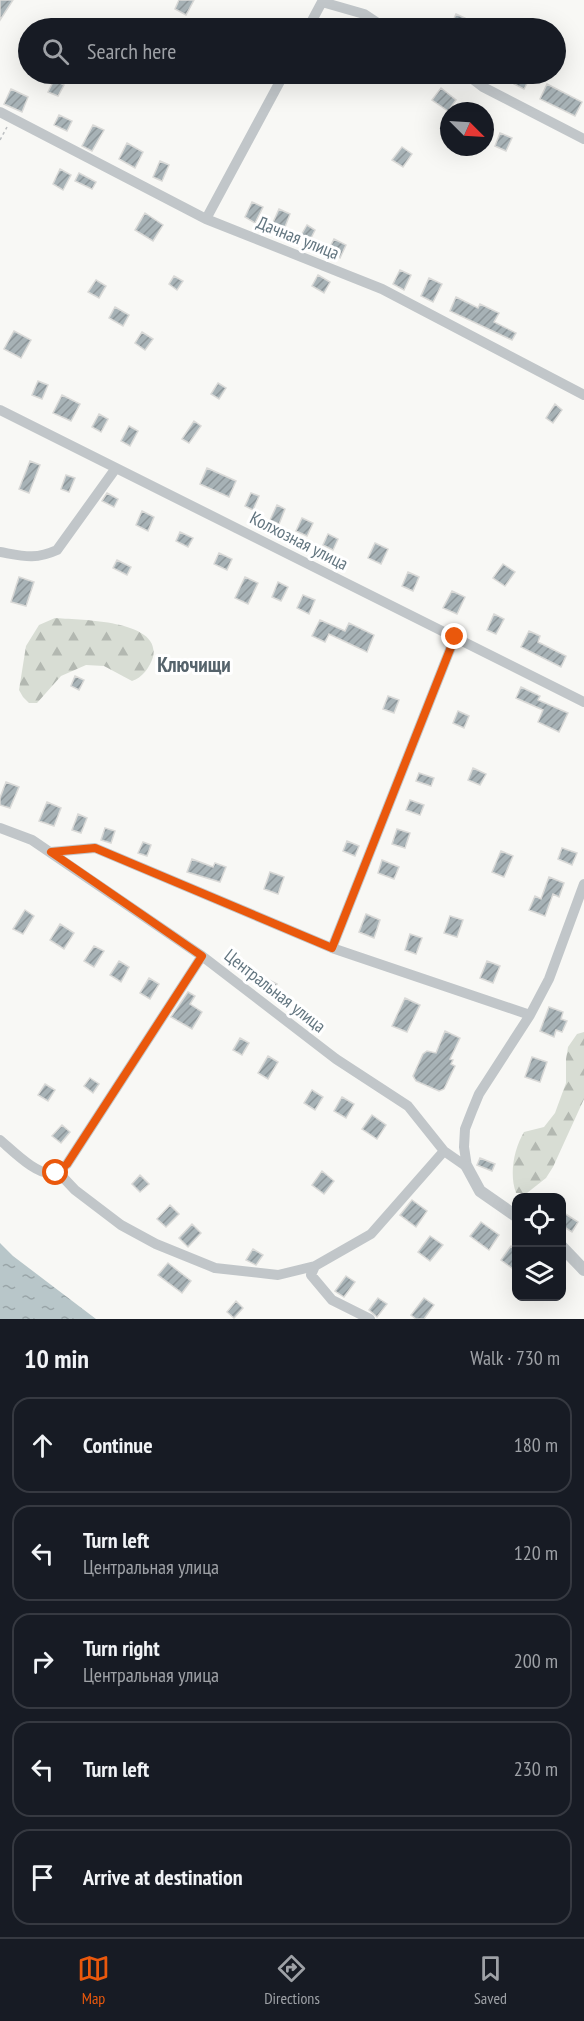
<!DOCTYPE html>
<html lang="en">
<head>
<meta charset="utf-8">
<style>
	body { margin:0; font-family:"PT Sans Narrow",sans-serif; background:#20242c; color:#f1f3f6 }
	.controls { position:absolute; right:18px; bottom:18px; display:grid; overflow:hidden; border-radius:12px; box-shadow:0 6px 24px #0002 }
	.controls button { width:54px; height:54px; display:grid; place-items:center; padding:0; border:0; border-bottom:2px solid #363941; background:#171b24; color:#f1f3f6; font:30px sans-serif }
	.compass { position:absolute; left:440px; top:102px; width:54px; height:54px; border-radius:50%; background:#171b24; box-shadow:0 6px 24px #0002; rotate:114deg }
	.stop { position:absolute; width:18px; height:18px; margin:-14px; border:4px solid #ea580c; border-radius:50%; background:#fff }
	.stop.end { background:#ea580c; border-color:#fff; box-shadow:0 2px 6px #0008 }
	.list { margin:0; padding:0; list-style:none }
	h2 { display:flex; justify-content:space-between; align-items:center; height:78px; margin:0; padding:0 24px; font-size:26px }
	h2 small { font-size:20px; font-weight:400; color:#9ea1a6 }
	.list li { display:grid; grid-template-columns:39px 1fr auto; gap:18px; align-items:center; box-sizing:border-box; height:96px; margin:0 12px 12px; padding:0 12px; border:2px solid #363941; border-radius:18px }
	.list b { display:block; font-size:22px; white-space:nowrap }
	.list p { margin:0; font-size:20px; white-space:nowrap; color:#9ea1a6 }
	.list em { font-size:20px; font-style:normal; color:#9ea1a6 }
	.icon { flex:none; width:33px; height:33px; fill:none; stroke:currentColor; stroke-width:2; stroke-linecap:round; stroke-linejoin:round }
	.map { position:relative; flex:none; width:584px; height:1319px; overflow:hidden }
	.search { position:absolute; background:#171b24; box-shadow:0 6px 24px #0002; left:18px; right:18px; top:18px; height:66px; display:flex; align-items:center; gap:15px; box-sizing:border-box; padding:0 21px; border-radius:33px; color:#9ea1a6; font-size:22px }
	.sheet { height:618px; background:#171b24 }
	nav { display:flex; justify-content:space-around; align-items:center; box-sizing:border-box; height:84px; border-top:2px solid #363941; background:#171b24; font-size:16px; color:#9ea1a6 }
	nav a { display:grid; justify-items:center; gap:3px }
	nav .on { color:#ea580c }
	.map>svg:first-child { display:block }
	.forest { fill:url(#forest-firs) }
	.water { fill:url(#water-ripples) }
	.building { fill:url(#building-hatch); stroke:#d9d9d7; stroke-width:1.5 }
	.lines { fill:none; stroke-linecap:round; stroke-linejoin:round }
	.path { stroke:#bbbec0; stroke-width:1.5; stroke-dasharray:3 3; stroke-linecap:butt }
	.minor { stroke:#c1c6c9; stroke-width:10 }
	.tertiary { stroke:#c1c6c9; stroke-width:12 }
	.route { stroke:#ea580c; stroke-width:8 }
	.labels { text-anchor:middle; stroke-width:6; stroke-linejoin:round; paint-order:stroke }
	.street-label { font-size:18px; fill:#637680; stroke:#fff }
	.quarter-label { font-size:21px; font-weight:bold; fill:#55636b; stroke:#fff }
</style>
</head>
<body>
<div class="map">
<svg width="584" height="1319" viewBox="0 0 584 1319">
	<defs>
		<pattern id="forest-firs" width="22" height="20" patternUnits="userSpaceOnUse" patternTransform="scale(1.5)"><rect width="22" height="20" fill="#d8ddd4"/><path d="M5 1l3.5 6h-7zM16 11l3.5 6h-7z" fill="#b3b8b1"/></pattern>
		<pattern id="water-ripples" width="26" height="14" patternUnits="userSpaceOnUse" patternTransform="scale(1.5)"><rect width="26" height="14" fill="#b8c6c9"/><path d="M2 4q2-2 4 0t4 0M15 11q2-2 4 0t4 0" fill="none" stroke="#99a5a8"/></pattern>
		<pattern id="building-hatch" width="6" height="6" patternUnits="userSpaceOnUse" patternTransform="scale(1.5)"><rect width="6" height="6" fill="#a7b2b6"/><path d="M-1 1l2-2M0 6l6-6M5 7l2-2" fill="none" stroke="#8c9599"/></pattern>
	</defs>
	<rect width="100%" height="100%" fill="#f8f8f5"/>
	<path class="forest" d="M55,618C77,620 162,619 153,657C150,667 142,678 132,681L104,666L86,665L61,676L37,703H29L23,697L19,690L26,646L39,625Z
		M584,1032V1099L553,1167L546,1178L527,1193H516C509,1174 514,1149 524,1132L544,1127L555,1113L566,1083V1059L568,1047L577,1034Z"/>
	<path class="water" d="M0,1243L13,1256L96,1319H0Z"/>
	<path class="building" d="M0,0H13L0,20Z
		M179,0H194L186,15L175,9Z
		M456,14L469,20L465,28H450Z
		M519,74H532L524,89L514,84Z
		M54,80L64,85L58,96L48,92Z
		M547,84L582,102L575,116L540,99Z
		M441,88L456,100L448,111L432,100Z
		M11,89L28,97L22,112L4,104Z
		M59,115L72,121L67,131L54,125Z
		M93,125L104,130L92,151L82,146Z
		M500,133L512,138L506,151L495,146Z
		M127,143L143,152L135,168L119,159Z
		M402,147L412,154L403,167L392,160Z
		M160,161L169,165L162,181L153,177Z
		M60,169L71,175L63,190L53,184Z
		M79,173L96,182L92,189L75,181Z
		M252,202L263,207L255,223L245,217Z
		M279,209L290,214L283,232L271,227Z
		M145,213L163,225L153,241L135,230Z
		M307,225L315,230L308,244L299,239Z
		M334,239L346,245L340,258L328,251Z
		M400,270L411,275L404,290L393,284Z
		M318,275L330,282L324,293L312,286Z
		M174,276L183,281L177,290L169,284Z
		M429,278L442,284L433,302L421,296Z
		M96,280L106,286L99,298L88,292Z
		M456,297L478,308L480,304L499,313L494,322L516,333L512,340L450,311Z
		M115,307L129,315L123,326L109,318Z
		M14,331L31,340L21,358L4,349Z
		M142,332L153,339L145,350L135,343Z
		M38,381L48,385L42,399L32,395Z
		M218,383L226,388L219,399L211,394Z
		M62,395L80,404L71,421L53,413Z
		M555,404L562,410L553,423L546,418Z
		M99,414L108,419L101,432L92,427Z
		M194,421L201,426L189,443L182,439Z
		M129,426L138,431L130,446L121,441Z
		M30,461L40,465L29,493L19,489Z
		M207,468L236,481L229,497L200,484Z
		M66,475L75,478L69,492L61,489Z
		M107,493L118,499L114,507L102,501Z
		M251,493L259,496L253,510L245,506Z
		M277,505L285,509L279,524L270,520Z
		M142,511L154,517L148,531L136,525Z
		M302,518L313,523L307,536L296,531Z
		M180,532L193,538L188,547L176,541Z
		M328,534L338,539L333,550L323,545Z
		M375,543L388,549L381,564L368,558Z
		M219,553L232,559L227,570L214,564Z
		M117,560L131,567L127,575L113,568Z
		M503,564L515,572L505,586L493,578Z
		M408,572L419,577L413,591L402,586Z
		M19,577L34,582L26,606L11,602Z
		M245,577L258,583L248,604L235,598Z
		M278,582L288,587L281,601L272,597Z
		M452,591L465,597L457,614L443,608Z
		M303,595L315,600L309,614L297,608Z
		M494,614L504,619L496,634L487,630Z
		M320,620L345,631L349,623L374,635L367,652L329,634L325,642L312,636Z
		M529,631L540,636L538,642L566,656L561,667L521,647Z
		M75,676L84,680L79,690L71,686Z
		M521,687L540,696L538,700L568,713L559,732L538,722L543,710L516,698Z
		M388,696L399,700L394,713L383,709Z
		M458,711L469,716L464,728L453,723Z
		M473,768L486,774L480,785L468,780Z
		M419,773L434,778L431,786L416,781Z
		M6,782L19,787L10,808L0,805V798Z
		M410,800L424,805L420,815L406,810Z
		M47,802L61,808L54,826L39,821Z
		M78,814L87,818L81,833L72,830Z
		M105,828L115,831L111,843L101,840Z
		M397,829L410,833L405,848L392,844Z
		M347,841L359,846L355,856L343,851Z
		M143,842L151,845L147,856L138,853Z
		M562,848L577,853L572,865L558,859Z
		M501,851L513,856L504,877L492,872Z
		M192,859L213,867L215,863L226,867L220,882L187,872Z
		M382,860L399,867L394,879L378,873Z
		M270,872L284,877L278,894L264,889Z
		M549,877L564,883L559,897L553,894L545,916L529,910L535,896L541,899Z
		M25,910L34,916L23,934L13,929Z
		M366,914L380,920L374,938L359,932Z
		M450,916L463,920L457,937L444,933Z
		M60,924L74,933L64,949L50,940Z
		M410,934L422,938L416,954L405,950Z
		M94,946L104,951L94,967L84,961Z
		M119,961L129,967L121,982L110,975Z
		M487,961L500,966L493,983L480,978Z
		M149,978L159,984L150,999L140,993Z
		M267,979L277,984L270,995L261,990Z
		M188,992L195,996L190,1004L202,1012L192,1029L171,1017Z
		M405,998L420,1005L407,1032L392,1026Z
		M549,1007L563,1012L561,1019L567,1021L562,1032L556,1030L554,1037L540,1031Z
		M445,1031L460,1038L450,1059L453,1060L451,1064L455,1066L444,1089L439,1091L416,1081L413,1076L423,1054L427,1051L436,1053Z
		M240,1038L249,1043L242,1055L233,1050Z
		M268,1056L278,1062L268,1079L258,1073Z
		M532,1057L547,1062L540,1082L525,1077Z
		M90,1078L99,1084L93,1093L84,1086Z
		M45,1084L55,1090L48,1101L38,1095Z
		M312,1090L323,1097L315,1110L304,1103Z
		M342,1097L354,1104L346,1118L334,1111Z
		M372,1115L386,1125L377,1139L362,1129Z
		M62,1125L70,1132L61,1143L52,1136Z
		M480,1158L495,1164L492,1171L477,1165Z
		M322,1171L334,1181L324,1194L312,1185Z
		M140,1175L149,1184L140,1192L132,1184Z
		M412,1200L427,1211L416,1227L400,1215Z
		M170,1205L179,1214L166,1227L157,1219Z
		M561,1211L578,1222L572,1232L561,1225Z
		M481,1222L499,1235L489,1250L470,1236Z
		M192,1224L201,1233L188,1247L179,1238Z
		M430,1236L443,1245L430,1261L418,1252Z
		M511,1246L516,1250V1271L501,1260Z
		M253,1249L263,1255L256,1265L246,1260Z
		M168,1263L191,1281L182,1293L158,1275Z
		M346,1276L355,1282L344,1297L335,1291Z
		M378,1298L387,1304L377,1317L369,1310Z
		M424,1298L434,1305L424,1319H416L411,1315Z
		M236,1301L243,1308L234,1318L227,1312Z"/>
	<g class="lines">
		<path class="path" d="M0,140L7,127"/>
		<path class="minor" d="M322,2L364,14L385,28
			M308,28L323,0
			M466,74L483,87L584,139
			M0,112L206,219L382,289L584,395
			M206,219L284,74
			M0,410L584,702
			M0,552C23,556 35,560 57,550L116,468
			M0,828L32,840L202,956L336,1059L408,1106L444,1151L467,1167
			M51,852L95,848L332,948L530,1015
			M332,948L455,637
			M0,1140C12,1150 38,1177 54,1173C59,1171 63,1167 67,1164L202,956
			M467,1167L464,1147L465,1129L472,1111L479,1094L530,1015L549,979L584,884
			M57,1171L75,1190L121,1225L156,1244L215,1268L278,1275L315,1266L371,1234L444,1151
			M315,1266L311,1275L332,1300L370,1319"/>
		<path class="tertiary" d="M467,1167L480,1191L516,1216
			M562,1247L584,1270"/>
	</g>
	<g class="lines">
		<path class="route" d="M56,1173L67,1164L202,956L51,852L95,848L332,948L455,637"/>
	</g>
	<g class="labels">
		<g class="street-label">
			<text transform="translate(298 238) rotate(22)" y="6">Дачная улица</text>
			<text transform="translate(299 541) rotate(27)" y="6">Колхозная улица</text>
			<text transform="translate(275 991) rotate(38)" y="6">Центральная улица</text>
		</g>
		<g class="quarter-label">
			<text x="194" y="672">Ключищи</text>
		</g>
	</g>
</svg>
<div class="controls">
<button><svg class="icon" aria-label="locate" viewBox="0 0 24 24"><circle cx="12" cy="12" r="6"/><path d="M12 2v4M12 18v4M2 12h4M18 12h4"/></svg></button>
<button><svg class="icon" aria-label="layers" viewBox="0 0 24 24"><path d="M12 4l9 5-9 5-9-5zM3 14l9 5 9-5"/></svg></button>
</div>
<svg class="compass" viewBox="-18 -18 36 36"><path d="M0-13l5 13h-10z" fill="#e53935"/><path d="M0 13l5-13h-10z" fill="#9ea1a6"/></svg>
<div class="stop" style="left:56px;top:1173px"></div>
<div class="stop end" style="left:455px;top:637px"></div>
<div class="search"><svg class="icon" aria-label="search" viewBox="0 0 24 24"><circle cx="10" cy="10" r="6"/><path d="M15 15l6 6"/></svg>Search here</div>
</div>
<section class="sheet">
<h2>10 min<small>Walk · 730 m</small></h2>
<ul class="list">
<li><svg class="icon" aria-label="ahead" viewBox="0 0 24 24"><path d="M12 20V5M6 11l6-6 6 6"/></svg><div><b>Continue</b></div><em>180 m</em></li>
<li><svg class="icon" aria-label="left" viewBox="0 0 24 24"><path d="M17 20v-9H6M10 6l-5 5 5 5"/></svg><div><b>Turn left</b><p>Центральная улица</p></div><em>120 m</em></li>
<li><svg class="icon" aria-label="right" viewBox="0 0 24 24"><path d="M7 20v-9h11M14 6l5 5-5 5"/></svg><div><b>Turn right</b><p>Центральная улица</p></div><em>200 m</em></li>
<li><svg class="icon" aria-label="left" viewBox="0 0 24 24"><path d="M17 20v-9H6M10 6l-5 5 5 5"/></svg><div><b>Turn left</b></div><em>230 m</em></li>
<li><svg class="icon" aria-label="arrive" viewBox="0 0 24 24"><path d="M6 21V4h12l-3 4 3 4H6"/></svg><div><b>Arrive at destination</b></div></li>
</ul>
</section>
<nav>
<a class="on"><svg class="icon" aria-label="map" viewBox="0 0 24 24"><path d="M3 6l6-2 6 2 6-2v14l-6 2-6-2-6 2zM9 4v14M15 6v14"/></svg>Map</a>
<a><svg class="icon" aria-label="directions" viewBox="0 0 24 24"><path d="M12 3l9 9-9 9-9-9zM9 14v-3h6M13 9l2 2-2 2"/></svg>Directions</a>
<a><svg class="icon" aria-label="saved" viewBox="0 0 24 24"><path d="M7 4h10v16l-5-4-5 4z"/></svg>Saved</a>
</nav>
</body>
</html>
